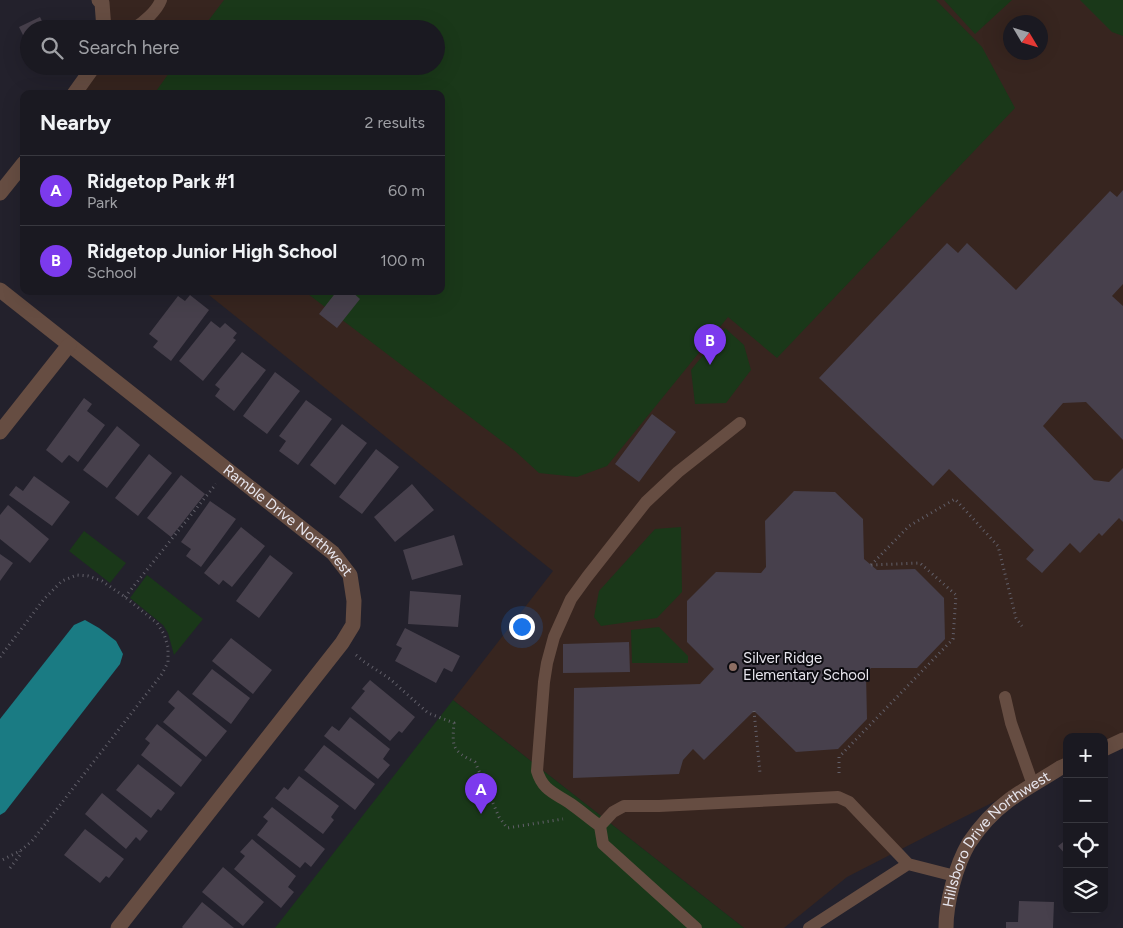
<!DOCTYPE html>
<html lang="en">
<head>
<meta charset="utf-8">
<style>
	body { margin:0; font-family:Figtree,sans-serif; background:#23222a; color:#f1f3f6 }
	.controls { position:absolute; right:15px; bottom:15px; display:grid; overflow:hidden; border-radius:10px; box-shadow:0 5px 20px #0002 }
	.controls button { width:45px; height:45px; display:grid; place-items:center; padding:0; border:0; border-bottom:1px solid #38383f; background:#1a1921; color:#f1f3f6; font:25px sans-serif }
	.compass { position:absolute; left:1003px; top:15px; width:45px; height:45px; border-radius:50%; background:#1a1921; box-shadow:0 5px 20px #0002; rotate:128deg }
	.you { position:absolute; left:521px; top:626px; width:18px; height:18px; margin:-12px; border:4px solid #fff; border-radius:50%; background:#1a73e8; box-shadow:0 0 0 8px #1a73e833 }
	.badge { display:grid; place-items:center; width:32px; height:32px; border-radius:50%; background:#7c3aed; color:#fff; font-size:16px; font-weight:700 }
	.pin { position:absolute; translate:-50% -41px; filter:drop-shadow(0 1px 2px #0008) }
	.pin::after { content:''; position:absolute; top:26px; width:18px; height:15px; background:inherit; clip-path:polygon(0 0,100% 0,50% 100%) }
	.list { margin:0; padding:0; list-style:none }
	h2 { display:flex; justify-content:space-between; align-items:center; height:65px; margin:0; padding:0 20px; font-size:21px }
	h2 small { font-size:16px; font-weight:400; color:#9fa0a5 }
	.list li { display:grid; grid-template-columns:32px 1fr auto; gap:15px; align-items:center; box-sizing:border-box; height:70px; padding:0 20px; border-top:1px solid #38383f }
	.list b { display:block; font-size:19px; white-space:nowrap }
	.list p { margin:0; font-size:16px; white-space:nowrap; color:#9fa0a5 }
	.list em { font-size:16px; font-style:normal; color:#9fa0a5 }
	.icon { flex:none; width:28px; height:28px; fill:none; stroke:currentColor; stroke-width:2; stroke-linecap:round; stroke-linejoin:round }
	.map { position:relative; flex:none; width:1123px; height:928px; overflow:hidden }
	.search { position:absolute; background:#1a1921; box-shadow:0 5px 20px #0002; left:20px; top:20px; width:425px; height:55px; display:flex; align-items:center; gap:12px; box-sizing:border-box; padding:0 18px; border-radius:28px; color:#9fa0a5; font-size:19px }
	.panel { position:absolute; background:#1a1921; box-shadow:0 5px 20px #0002; left:20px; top:90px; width:425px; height:205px; border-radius:10px }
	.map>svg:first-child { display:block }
	.education { fill:#37251f; fill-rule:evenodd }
	.green { fill:#1a3819 }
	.water { fill:#1a7b83 }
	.building { fill:#47404c }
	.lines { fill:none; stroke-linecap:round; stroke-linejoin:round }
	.path { stroke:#62606a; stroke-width:3; stroke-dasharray:1 4; stroke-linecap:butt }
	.lane { stroke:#664d42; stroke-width:12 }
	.street { stroke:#664d42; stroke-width:15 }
	.education-dot { fill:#8d6e63; stroke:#0c0b10; stroke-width:2 }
	.labels { text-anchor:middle; stroke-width:4; stroke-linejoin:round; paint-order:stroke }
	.street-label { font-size:15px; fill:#e8e6ee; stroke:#0c0b10 }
	.poi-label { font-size:15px; fill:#e8e6ee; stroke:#0c0b10; text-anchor:start }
</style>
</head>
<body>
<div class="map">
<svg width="1123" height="928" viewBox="0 0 1123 928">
	<rect width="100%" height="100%" fill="#23212c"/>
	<path class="education" d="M99,0H1123V740L1104,749V737H1067V765L956,821L847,877L784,928H744L453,700L553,571L204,291H441V94H74L94,66H436V29H104ZM1010,22H1040V52H1010Z"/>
	<path class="green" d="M224,0H936L982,47L1015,108L777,358L728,317L607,466L577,477L539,473L515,451L304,291H441V94H154L174,66H436V29H202Z
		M944,0H1012L975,34Z
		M1080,0H1123V36L1112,32Z
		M725,328L744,345L751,370L726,403L695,404L691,370Z
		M681,527L682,592L657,618L601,626L594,617L599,591L655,529Z
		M84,531L126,563L110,583L69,551Z
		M147,575L203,619L174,655L168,633L163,625L130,598Z
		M659,627L688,656V663H632L631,630Z
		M453,700L744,928H275Z"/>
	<path class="water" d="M85,620L99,628L116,641L123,654L120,664L5,812L0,815V719L74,625Z"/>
	<path class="building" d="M40,17L46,29H29V47L19,27Z
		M1123,190V284L1112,296L1123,306V440L1086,402L1063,403L1043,426L1094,480L1109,482L1123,468V522L1119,518L1102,536L1099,533L1080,553L1070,543L1042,573L1026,559L1034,550L949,469L933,486L819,378L947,243L958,253L967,243L1016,290L1110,191L1117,197Z
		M337,291H351L360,299L337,328L319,314Z
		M190,295L209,310L171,361L153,347L158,341L149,334L178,296L185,301Z
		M211,321L220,328L225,323L237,333L233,338L236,340L203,381L179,361Z
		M242,352L266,370L234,411L215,396L220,389L215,385Z
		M275,372L300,391L267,434L243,416Z
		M84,398L92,404L87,411L105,425L78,462L69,455L62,463L46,450Z
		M306,400L332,419L298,465L279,451L286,441L279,436Z
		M652,414L676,432L639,482L615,464Z
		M342,424L367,443L335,485L310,465Z
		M117,426L140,445L107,488L83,470Z
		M376,449L399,467L362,514L339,497Z
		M149,454L172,473L138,516L115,498Z
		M181,475L205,494L171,537L147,518Z
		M34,476L70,502L52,526L9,495L16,486L23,491Z
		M412,484L434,510L395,542L374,517Z
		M794,491L835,492L863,519L864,559L877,570L915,569L944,598L945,639L917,668H871L866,674L867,719L838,749L796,752L754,711L704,760L693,749L683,760L679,774L573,778L574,688L700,684L714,669L687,642V601L716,572L761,573L766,567L765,521Z
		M210,501L236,519L201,567L186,556L191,549L181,542Z
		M8,505L49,539L30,563L0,539V515Z
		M241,527L265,546L232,587L223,580L219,585L204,573Z
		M454,535L463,565L412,580L403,550Z
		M0,554L13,563L0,581Z
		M270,555L293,573L259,618L236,601Z
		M410,591L461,595L458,627L408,624Z
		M405,628L460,656L452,672L444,668L436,683L395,661L402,648L396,645Z
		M231,638L272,670L253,694L212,661Z
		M629,642L630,672L563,673V644Z
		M212,669L250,698L231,724L192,694Z
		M370,680L415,717L402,733L399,731L390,741L351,708L365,691L362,689Z
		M178,690L227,731L206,757L163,722L175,708L168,702Z
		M350,717L390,749L383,759L390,765L378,779L324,736L332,726L339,731Z
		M157,724L202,760L181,787L141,755L150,743L145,739Z
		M324,745L375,784L355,810L304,770Z
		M138,764L175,793L161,811L158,809L151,818L116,790Z
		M299,776L339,806L331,817L334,820L323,834L275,798L284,787L288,790Z
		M102,793L148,831L140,841L136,837L126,849L85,814Z
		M272,807L325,849L311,867L305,862L300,868L257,835L268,821L263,817Z
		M85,829L124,859L109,878L106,876L100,883L64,855Z
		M252,839L296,876L288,887L294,892L281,908L234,869L245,856L240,852Z
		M1067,839V856L1058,846Z
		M223,867L264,902L243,926L202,892Z
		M1019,901L1054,902L1053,928H1006V922H1018Z
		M202,902L234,928H183L182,927Z"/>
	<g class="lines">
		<path class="path" d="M871,565L909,526L955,499L998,546L1016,618L1022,626
			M125,597L216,484
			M356,655L363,661L390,679L428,713L454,723C452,747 452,751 475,762L499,817L507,828L563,819
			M0,657L44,599L62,581L77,575L88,576L102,581L125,597L157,623L164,634L168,647V662L162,674L32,841L20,851L0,861
			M754,711L760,773
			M839,773V757L953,639L956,595L920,563L871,565
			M10,868L20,855V851"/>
		<path class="lane" d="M133,29C143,23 157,11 161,0
			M1005,697L1011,723L1033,785
			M600,826C590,819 581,811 571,804C555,793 543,791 537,771L544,682L547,663L554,637L571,599L587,577L646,502L678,472L740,423
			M696,928L603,844L600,826L613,812L624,806H659L838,797L849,802L908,864L955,876
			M809,928L908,864"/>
		<g class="street">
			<path d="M99,0L102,3L104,29"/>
			<path d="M74,94L94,66"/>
			<path d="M0,193L24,163"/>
			<path id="s1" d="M0,290L333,553L350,575L354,601L353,625L342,643L118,928"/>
			<path d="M0,432L69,345"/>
			<path d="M1104,749L1123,740"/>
			<path id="s2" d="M946,928C946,903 956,865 969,843C979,828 993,812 1008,801C1024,789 1043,779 1060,768L1067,765"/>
		</g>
	</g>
	<circle class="education-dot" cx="733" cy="667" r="5"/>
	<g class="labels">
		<g class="street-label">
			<text dy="5" stroke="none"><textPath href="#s1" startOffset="369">Ramble Drive Northwest</textPath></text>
			<text dy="5" stroke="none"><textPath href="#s2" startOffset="108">Hillsboro Drive Northwest</textPath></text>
		</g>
		<g class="poi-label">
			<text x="743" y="663">Silver Ridge<tspan x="743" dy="17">Elementary School</tspan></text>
		</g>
	</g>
</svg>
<div class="controls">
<button>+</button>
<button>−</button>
<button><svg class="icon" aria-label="locate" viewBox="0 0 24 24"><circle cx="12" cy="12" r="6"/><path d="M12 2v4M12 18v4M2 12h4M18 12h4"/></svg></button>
<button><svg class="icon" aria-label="layers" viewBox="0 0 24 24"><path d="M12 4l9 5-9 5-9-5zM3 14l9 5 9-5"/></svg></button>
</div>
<svg class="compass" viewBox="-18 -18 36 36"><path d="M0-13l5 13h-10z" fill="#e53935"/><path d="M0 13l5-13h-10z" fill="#9fa0a5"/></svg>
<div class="you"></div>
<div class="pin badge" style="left:481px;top:814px">A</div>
<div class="pin badge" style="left:710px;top:365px">B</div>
<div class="search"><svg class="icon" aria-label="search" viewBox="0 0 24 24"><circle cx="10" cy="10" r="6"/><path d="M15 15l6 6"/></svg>Search here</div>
<section class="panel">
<h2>Nearby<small>2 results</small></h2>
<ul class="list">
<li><span class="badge">A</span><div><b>Ridgetop Park #1</b><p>Park</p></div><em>60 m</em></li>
<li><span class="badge">B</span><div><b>Ridgetop Junior High School</b><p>School</p></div><em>100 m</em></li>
</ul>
</section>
</div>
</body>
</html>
